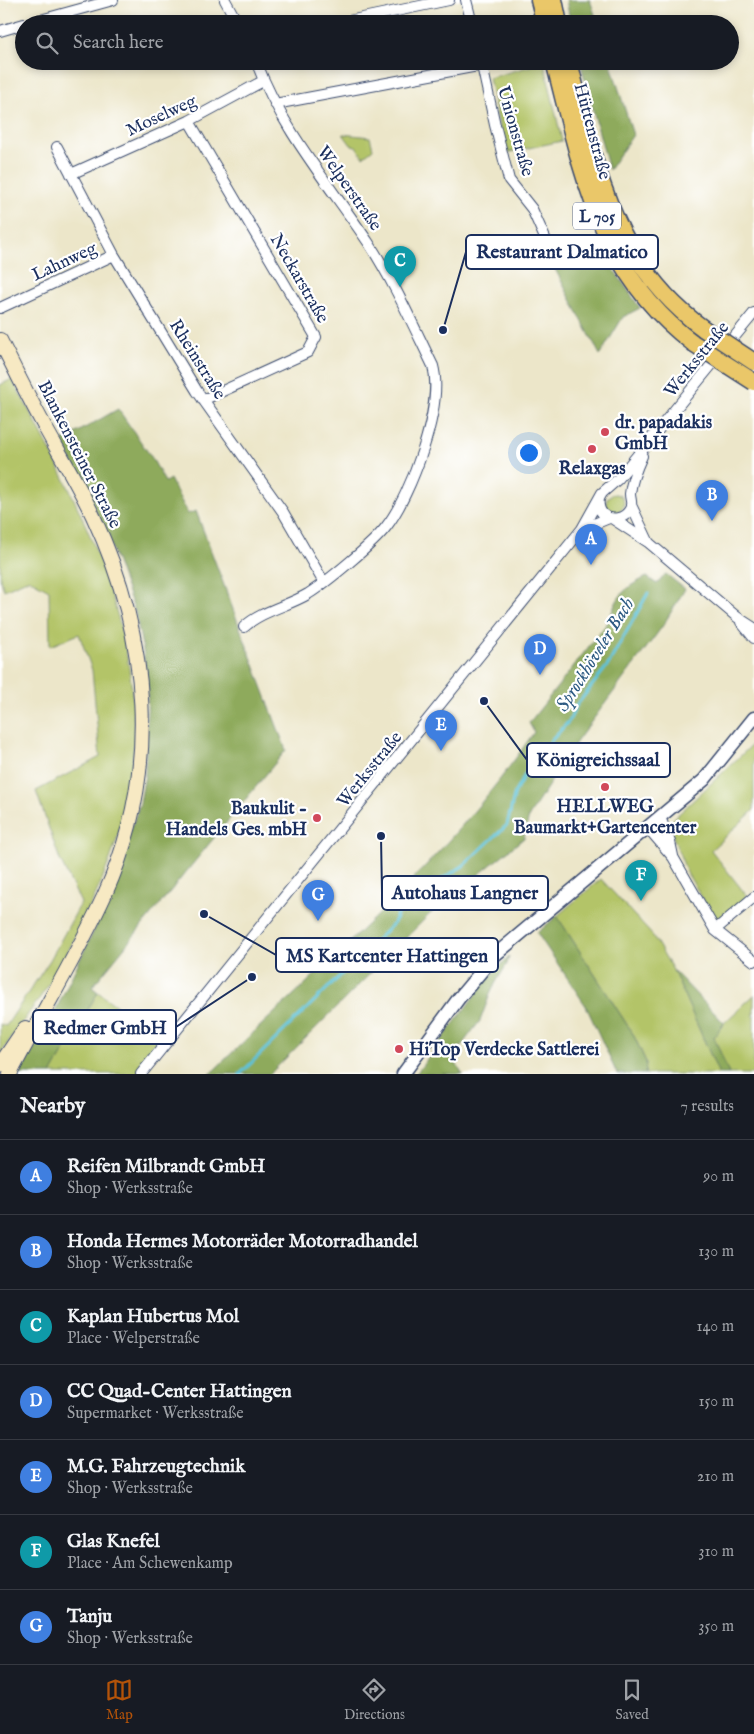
<!DOCTYPE html>
<html lang="en">
<head>
<meta charset="utf-8">
<style>
	body { margin:0; font-family:"IM FELL English",serif; background:#242831; color:#f1f3f6 }
	.you { position:absolute; left:528px; top:452px; width:18px; height:18px; margin:-12px; border:4px solid #fff; border-radius:50%; background:#1a73e8; box-shadow:0 0 0 8px #1a73e833 }
	.badge { display:grid; place-items:center; width:32px; height:32px; border-radius:50%; background:#b45309; color:#fff; font-size:16px; font-weight:700 }
	.pin { position:absolute; translate:-50% -41px; filter:drop-shadow(0 1px 2px #0008) }
	.pin::after { content:''; position:absolute; top:26px; width:18px; height:15px; background:inherit; clip-path:polygon(0 0,100% 0,50% 100%) }
	.list { margin:0; padding:0; list-style:none }
	h2 { display:flex; justify-content:space-between; align-items:center; height:65px; margin:0; padding:0 20px; font-size:21px }
	h2 small { font-size:16px; font-weight:400; color:#9ea1a6 }
	.list li { display:grid; grid-template-columns:32px 1fr auto; gap:15px; align-items:center; box-sizing:border-box; height:75px; padding:0 20px; border-top:1px solid #363941 }
	.list b { display:block; font-size:19px; white-space:nowrap }
	.list p { margin:0; font-size:16px; white-space:nowrap; color:#9ea1a6 }
	.list em { font-size:16px; font-style:normal; color:#9ea1a6 }
	.icon { flex:none; width:28px; height:28px; fill:none; stroke:currentColor; stroke-width:2; stroke-linecap:round; stroke-linejoin:round }
	.map { position:relative; flex:none; width:754px; height:1074px; overflow:hidden }
	.search { position:absolute; background:#171b24; box-shadow:0 2px 8px #0003; left:15px; right:15px; top:15px; height:55px; display:flex; align-items:center; gap:12px; box-sizing:border-box; padding:0 18px; border-radius:28px; color:#9ea1a6; font-size:19px }
	.sheet { height:590px; background:#171b24 }
	nav { display:flex; justify-content:space-around; align-items:center; box-sizing:border-box; height:70px; border-top:1px solid #363941; background:#171b24; font-size:14px; color:#9ea1a6 }
	nav a { display:grid; justify-items:center; gap:2px }
	nav .on { color:#b45309 }
	.map>svg:first-child { display:block }
	.green { fill:#b3c467; stroke:#677a62 }
	.forest { fill:#8eaa5c; stroke:#546c5d }
	.lines { fill:none; stroke-linecap:round; stroke-linejoin:round }
	.stream { stroke:#5cc3da; stroke-width:3 }
	.minor-casing { stroke:#3a4a6e; stroke-width:12 }
	.tertiary-casing { stroke:#3a4a6e; stroke-width:15 }
	.secondary-casing { stroke:#3a4a6e; stroke-width:16 }
	.primary-casing { stroke:#3a4a6e; stroke-width:19 }
	.minor { stroke:#fff; stroke-width:10 }
	.tertiary { stroke:#fff; stroke-width:12 }
	.secondary { stroke:#f7e9c3; stroke-width:14 }
	.primary { stroke:#eac769; stroke-width:16 }
	.primary-bridge-casing { stroke:#3a4a6e; stroke-width:19; stroke-linecap:butt }
	.primary-bridge { stroke:#eac769; stroke-width:16 }
	.poi-dot { fill:#d1495b; stroke:#fff; stroke-width:2 }
	.labels { text-anchor:middle; stroke-width:4.5; stroke-linejoin:round; paint-order:stroke }
	.shield { fill:#fff; stroke:#5f6d8e; stroke-width:1 }
	.shield-label { font-size:16px; font-weight:bold; fill:#1b2f5e }
	.street-label { font-size:18px; fill:#1b2f5e; stroke:#fff }
	.poi-label { font-size:18px; font-weight:bold; fill:#1b2f5e; stroke:#fff; text-anchor:start }
	.water-label { font-size:19px; font-style:italic; fill:#2e5b83; stroke:#fff }
	.leader { fill:none; stroke:#1b2f5e; stroke-width:2 }
	.callout-dot { fill:#1b2f5e; stroke:#fff; stroke-width:2 }
	.callout { fill:#fff; stroke:#1b2f5e; stroke-width:2 }
	.callout-label { font-size:19px; text-anchor:middle; font-weight:bold; fill:#1b2f5e }
</style>
</head>
<body>
<div class="map">
<svg width="754" height="1074" viewBox="0 0 754 1074">
	<rect width="100%" height="100%" fill="#fff"/>
	<filter id="ink" filterUnits="userSpaceOnUse"><feTurbulence type="fractalNoise" baseFrequency=".02" numOctaves="2"/><feDisplacementMap in="SourceGraphic" scale="10" xChannelSelector="R" yChannelSelector="G"/><feConvolveMatrix kernelMatrix="1 2 1 2 8 2 1 2 1" color-interpolation-filters="sRGB"/></filter>
	<filter id="wash" filterUnits="userSpaceOnUse"><feTurbulence type="fractalNoise" baseFrequency=".0096" numOctaves="4" result="noise"/><feDisplacementMap in="SourceGraphic" scale="20" xChannelSelector="R" yChannelSelector="G"/><feGaussianBlur stdDeviation="1.12" result="paint"/><feColorMatrix in="noise" values="0 0 0 0 0 0 0 0 0 0 0 0 0 0 0 0 0 1.4 0 .05"/><feComposite in="paint" operator="in"/></filter>
	<g filter="url(#wash)">
		<rect width="100%" height="100%" fill="#ece6c9"/>
		<path class="green" d="M544,62L562,141L505,153L489,78Z
			M343,134L370,137L373,149L363,157L356,146L351,145Z
			M12,379C77,498 147,630 132,770C125,837 94,902 63,961C45,994 20,1023 0,1055V1024L6,1026L50,960L81,903L60,860L36,791L100,757L92,670L79,634L50,646L49,590L29,579L4,590L0,579V385Z
			M606 503a9 9 0 1 1 18 0a9 9 0 1 1-18 0Z
			M754,743V810L711,850L747,896L718,924L687,873L668,824Z
			M601,879L653,936L673,970L719,1074H645L646,1062L633,1034L557,916Z
			M98,992L166,1043L140,1074H51Z
			M754,995V1074H729L714,1037L724,1023Z"/>
		<path class="forest" d="M566,0H590L598,24H571Z
			M580,61H610L633,135L609,170Z
			M599,240L614,270L640,308L623,317L600,355L554,267Z
			M118,409L152,458L165,482L170,479L188,514L196,511L286,750L92,987L98,992L51,1074H20L58,1005L101,916L140,803L145,774L148,687L143,650L135,612L107,535L62,441Z
			M666,574L685,589L662,627L577,741L529,816L524,838L430,914L270,1074H210C321,966 447,862 534,732L529,723L608,622C618,596 621,589 647,577L657,584Z
			M557,916L633,1034L646,1062L645,1074H617L586,1006L537,933Z
			M509,956L507,964L492,989L480,1021L452,1058L463,1074H416L484,983Z
			M673,970L724,1023L714,1037L729,1074H719Z"/>
		<g class="lines">
			<path class="stream" d="M240,1074L394,923L397,914L429,887L463,866L507,825L515,792L532,762L569,721L576,706L608,665L648,593"/>
		</g>
	</g>
	<g filter="url(#ink)">
		<g class="lines">
			<defs>
				<path id="minor" d="M225,0L238,24
					M466,0L472,24
					M26,24L113,0
					M334,24L449,0
					M0,31L24,24
					M481,61L495,125L509,180L532,209L553,256
					M275,104L483,65
					M189,121L316,337L308,352L203,400
					M57,147L114,255L197,391L283,512L323,581
					M71,174L189,121L263,81
					M0,308L114,255
					M599,499C598,505 599,510 603,514C611,522 625,519 630,509C633,504 630,499 630,494C631,481 637,467 642,456
					M631,505L648,541
					M613,519L648,542L737,617L754,628
					M582,529L609,518
					M741,622L754,638
					M244,627C261,611 288,606 308,594C327,582 373,544 386,527C411,495 444,406 433,366C413,325 393,280 368,242C328,183 281,128 256,61
					M660,817L670,842L673,856
					M648,828L673,857L715,930L754,961
					M715,930L754,897
					M141,1074L582,529L602,493L618,479L754,313"/>
				<path id="tertiary" d="M403,1074L459,998L495,955L704,780L754,718"/>
				<path id="secondary" d="M0,340C15,370 30,400 46,429C62,458 79,486 93,516C150,638 161,770 105,894C77,956 41,1014 10,1074
					M0,1065L25,1028"/>
				<path id="primary" d="M539,0L545,24
					M554,0L559,24
					M554,61C582,169 598,272 693,343
					M569,61C594,164 613,264 704,329"/>
			</defs>
			<use href="#minor" class="minor-casing"/>
			<use href="#tertiary" class="tertiary-casing"/>
			<use href="#secondary" class="secondary-casing"/>
			<use href="#primary" class="primary-casing"/>
			<use href="#minor" class="minor"/>
			<use href="#tertiary" class="tertiary"/>
			<use href="#secondary" class="secondary"/>
			<use href="#primary" class="primary"/>
			<defs>
				<path id="primary-bridge" d="M704,329L754,362
					M693,343L754,382"/>
			</defs>
			<use href="#primary-bridge" class="primary-bridge-casing"/>
			<use href="#primary-bridge" class="primary-bridge"/>
		</g>
	</g>
	<g class="poi-dot">
		<circle cx="605" cy="432" r="5"/>
		<circle cx="592" cy="449" r="5"/>
		<circle cx="605" cy="787" r="5"/>
		<circle cx="317" cy="818" r="5"/>
		<circle cx="399" cy="1049" r="5"/>
	</g>
	<g class="labels">
		<rect class="shield" x="573" y="202.5" width="48" height="27" rx="4"/>
		<g class="shield-label">
			<text x="597" y="222">L 705</text>
		</g>
		<g class="street-label">
			<text transform="translate(161 115) rotate(-25)" y="6">Moselweg</text>
			<text transform="translate(516 131) rotate(74)" y="6">Unionstraße</text>
			<text transform="translate(593 131) rotate(75)" y="6">Hüttenstraße</text>
			<text transform="translate(350 188) rotate(55)" y="6">Welperstraße</text>
			<text transform="translate(64 261) rotate(-25)" y="6">Lahnweg</text>
			<text transform="translate(300 278) rotate(60)" y="6">Neckarstraße</text>
			<text transform="translate(198 359) rotate(58)" y="6">Rheinstraße</text>
			<text transform="translate(696 359) rotate(-51)" y="6">Werksstraße</text>
			<text transform="translate(80 454) rotate(63)" y="6">Blankensteiner Straße</text>
			<text transform="translate(369 769) rotate(-51)" y="6">Werksstraße</text>
		</g>
		<g class="poi-label">
			<text x="615" y="428">dr. papadakis<tspan x="615" dy="21">GmbH</tspan></text>
			<text x="592" y="474" text-anchor="middle">Relaxgas</text>
			<text x="605" y="812" text-anchor="middle">HELLWEG<tspan x="605" dy="21">Baumarkt+Gartencenter</tspan></text>
			<text x="307" y="814" text-anchor="end">Baukulit -<tspan x="307" dy="21">Handels Ges. mbH</tspan></text>
			<text x="409" y="1055">HiTop Verdecke Sattlerei</text>
		</g>
		<g class="water-label">
			<text transform="translate(594 654) rotate(-58)" y="7">Sprockhöveler Bach</text>
		</g>
	</g>
	<path class="leader" d="M443 330L466 252M484 701L527 760M381 836L382 893M204 914L276 955M252 977L176 1027"/>
	<g class="callout-dot">
		<circle cx="443" cy="330" r="5"/>
		<circle cx="484" cy="701" r="5"/>
		<circle cx="381" cy="836" r="5"/>
		<circle cx="204" cy="914" r="5"/>
		<circle cx="252" cy="977" r="5"/>
	</g>
	<g class="callout">
		<rect x="466" y="235" width="192" height="34" rx="5"/>
		<rect x="527" y="743" width="143" height="34" rx="5"/>
		<rect x="382" y="876" width="166" height="34" rx="5"/>
		<rect x="276" y="938" width="222" height="34" rx="5"/>
		<rect x="33" y="1010" width="143" height="34" rx="5"/>
	</g>
	<g class="callout-label">
		<text x="562" y="258">Restaurant Dalmatico</text>
		<text x="598" y="766">Königreichssaal</text>
		<text x="465" y="899">Autohaus Langner</text>
		<text x="387" y="962">MS Kartcenter Hattingen</text>
		<text x="105" y="1034">Redmer GmbH</text>
	</g>
</svg>
<div class="you"></div>
<div class="pin badge" style="left:591px;top:565px;background:#3f7fe0">A</div>
<div class="pin badge" style="left:712px;top:521px;background:#3f7fe0">B</div>
<div class="pin badge" style="left:400px;top:287px;background:#0f9aa8">C</div>
<div class="pin badge" style="left:540px;top:675px;background:#3f7fe0">D</div>
<div class="pin badge" style="left:441px;top:751px;background:#3f7fe0">E</div>
<div class="pin badge" style="left:641px;top:901px;background:#0f9aa8">F</div>
<div class="pin badge" style="left:318px;top:921px;background:#3f7fe0">G</div>
<div class="search"><svg class="icon" aria-label="search" viewBox="0 0 24 24"><circle cx="10" cy="10" r="6"/><path d="M15 15l6 6"/></svg>Search here</div>
</div>
<section class="sheet">
<h2>Nearby<small>7 results</small></h2>
<ul class="list">
<li><span class="badge" style="background:#3f7fe0">A</span><div><b>Reifen Milbrandt GmbH</b><p>Shop · Werksstraße</p></div><em>90 m</em></li>
<li><span class="badge" style="background:#3f7fe0">B</span><div><b>Honda Hermes Motorräder Motorradhandel</b><p>Shop · Werksstraße</p></div><em>130 m</em></li>
<li><span class="badge" style="background:#0f9aa8">C</span><div><b>Kaplan Hubertus Mol</b><p>Place · Welperstraße</p></div><em>140 m</em></li>
<li><span class="badge" style="background:#3f7fe0">D</span><div><b>CC Quad-Center Hattingen</b><p>Supermarket · Werksstraße</p></div><em>150 m</em></li>
<li><span class="badge" style="background:#3f7fe0">E</span><div><b>M.G. Fahrzeugtechnik</b><p>Shop · Werksstraße</p></div><em>210 m</em></li>
<li><span class="badge" style="background:#0f9aa8">F</span><div><b>Glas Knefel</b><p>Place · Am Schewenkamp</p></div><em>310 m</em></li>
<li><span class="badge" style="background:#3f7fe0">G</span><div><b>Tanju</b><p>Shop · Werksstraße</p></div><em>350 m</em></li>
</ul>
</section>
<nav>
<a class="on"><svg class="icon" aria-label="map" viewBox="0 0 24 24"><path d="M3 6l6-2 6 2 6-2v14l-6 2-6-2-6 2zM9 4v14M15 6v14"/></svg>Map</a>
<a><svg class="icon" aria-label="directions" viewBox="0 0 24 24"><path d="M12 3l9 9-9 9-9-9zM9 14v-3h6M13 9l2 2-2 2"/></svg>Directions</a>
<a><svg class="icon" aria-label="saved" viewBox="0 0 24 24"><path d="M7 4h10v16l-5-4-5 4z"/></svg>Saved</a>
</nav>
</body>
</html>
